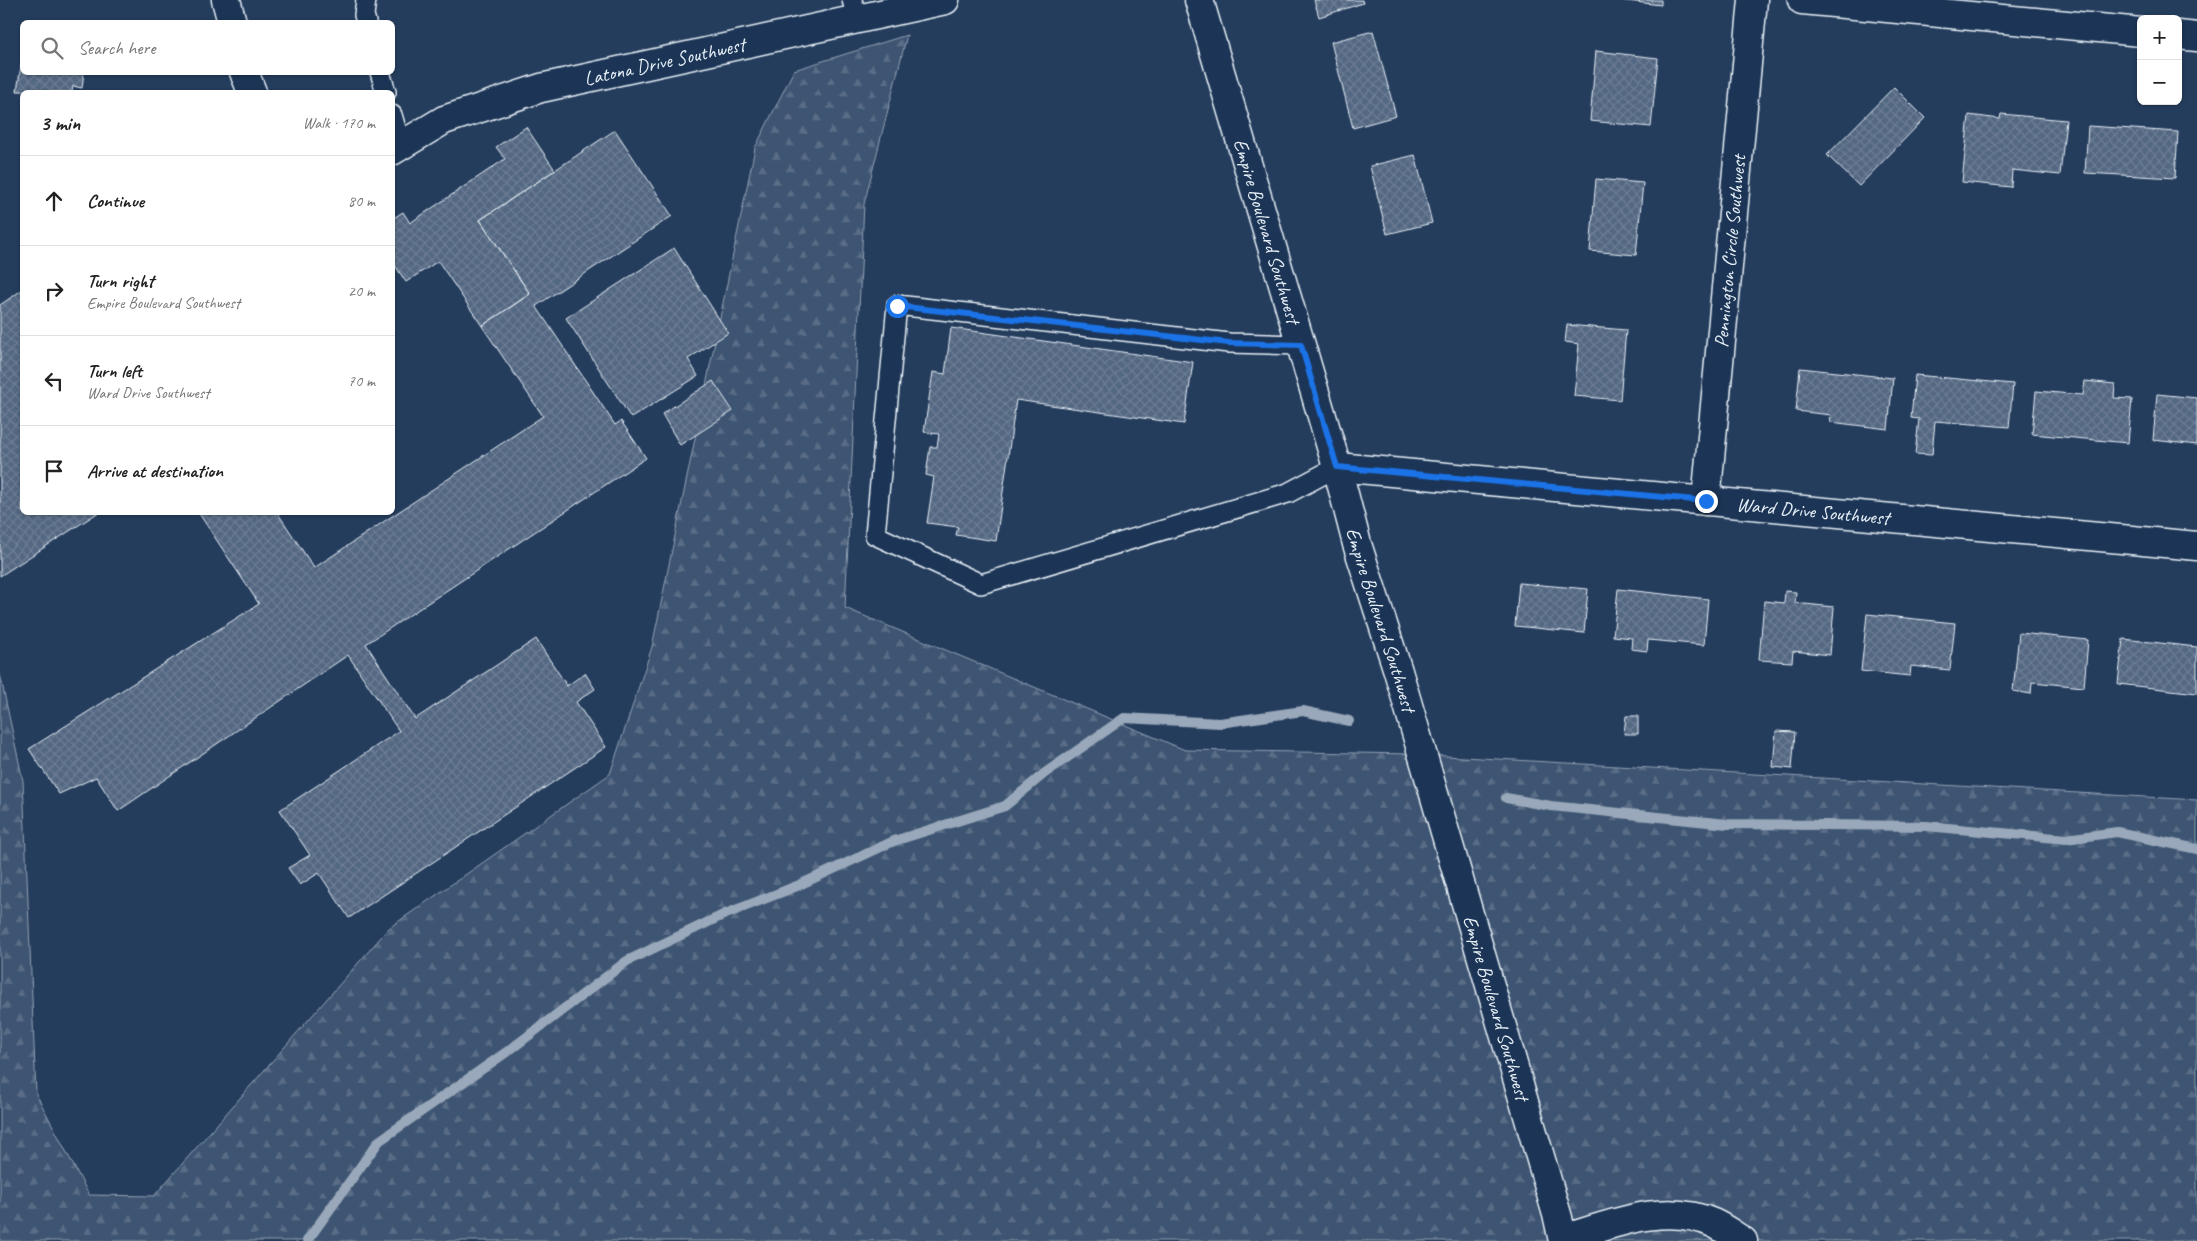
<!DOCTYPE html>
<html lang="en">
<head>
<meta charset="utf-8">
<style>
	body { margin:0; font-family:Caveat,sans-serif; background:#f6f6f6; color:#222 }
	.controls { position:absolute; right:15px; top:15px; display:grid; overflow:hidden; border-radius:8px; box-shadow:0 1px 4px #0004 }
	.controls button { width:45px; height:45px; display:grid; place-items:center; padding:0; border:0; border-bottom:1px solid #e0e0e0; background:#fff; color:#222; font:25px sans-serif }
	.stop { position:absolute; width:15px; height:15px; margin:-11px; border:4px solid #1a73e8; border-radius:50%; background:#fff }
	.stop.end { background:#1a73e8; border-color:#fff; box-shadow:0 1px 5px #0008 }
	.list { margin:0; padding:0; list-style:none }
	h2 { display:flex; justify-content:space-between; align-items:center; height:65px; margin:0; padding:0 20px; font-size:21px }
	h2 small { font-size:16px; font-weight:400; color:#767676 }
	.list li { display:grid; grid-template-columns:32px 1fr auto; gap:15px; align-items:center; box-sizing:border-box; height:90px; padding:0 20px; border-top:1px solid #e0e0e0 }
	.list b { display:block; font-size:19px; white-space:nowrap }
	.list p { margin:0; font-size:16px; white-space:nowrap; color:#767676 }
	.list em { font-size:16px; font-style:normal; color:#767676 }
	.icon { flex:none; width:28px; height:28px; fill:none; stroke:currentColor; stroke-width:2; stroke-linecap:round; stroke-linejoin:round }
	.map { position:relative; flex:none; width:2197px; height:1241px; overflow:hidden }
	.search { position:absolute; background:#fff; box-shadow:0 1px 4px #0004; left:20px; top:20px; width:375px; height:55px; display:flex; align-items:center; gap:12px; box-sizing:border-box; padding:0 18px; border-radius:8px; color:#767676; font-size:19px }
	.panel { position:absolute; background:#fff; box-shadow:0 1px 4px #0004; left:20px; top:90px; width:375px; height:425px; border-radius:8px }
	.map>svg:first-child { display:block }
	.forest { fill:url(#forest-firs); stroke:#93a2b5 }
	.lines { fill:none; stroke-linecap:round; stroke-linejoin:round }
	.stream { stroke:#99a8ba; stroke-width:10 }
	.building { fill:url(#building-cross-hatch); stroke:#e8f1f8 }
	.lane-casing { stroke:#e8f1f8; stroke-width:22 }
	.street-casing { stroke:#e8f1f8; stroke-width:31 }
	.secondary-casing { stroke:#e8f1f8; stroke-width:31 }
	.lane { stroke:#1d3557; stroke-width:19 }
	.street { stroke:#1d3557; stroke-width:28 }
	.secondary { stroke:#1d3557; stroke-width:28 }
	.route { stroke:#1a73e8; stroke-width:6 }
	.labels { text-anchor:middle; stroke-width:4.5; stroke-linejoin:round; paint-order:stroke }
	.street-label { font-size:20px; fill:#e8f1f8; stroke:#1d3557 }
</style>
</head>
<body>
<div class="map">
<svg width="2197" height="1241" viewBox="0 0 2197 1241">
	<defs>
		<pattern id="forest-firs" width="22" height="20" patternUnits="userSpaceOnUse" patternTransform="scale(1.25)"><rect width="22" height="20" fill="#3e5472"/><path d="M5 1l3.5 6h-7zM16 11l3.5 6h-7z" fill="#5a6d87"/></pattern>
		<pattern id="building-cross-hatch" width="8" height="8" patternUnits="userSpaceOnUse" patternTransform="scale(1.25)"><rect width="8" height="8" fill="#536782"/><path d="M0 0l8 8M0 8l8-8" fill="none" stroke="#6c7d94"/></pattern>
	</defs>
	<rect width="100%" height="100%" fill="#253d5d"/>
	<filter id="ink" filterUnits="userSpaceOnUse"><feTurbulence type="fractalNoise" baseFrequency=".02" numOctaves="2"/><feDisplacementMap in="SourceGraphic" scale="10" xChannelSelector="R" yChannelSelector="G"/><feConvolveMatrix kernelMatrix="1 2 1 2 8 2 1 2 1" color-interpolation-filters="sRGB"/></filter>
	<g filter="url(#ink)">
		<path class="forest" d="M907,35L864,204L845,608L1185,750L1412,754L2197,800V1241H0V674L23,781L36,1094L89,1195L154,1196L389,928L610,774L652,647L755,148L794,70Z"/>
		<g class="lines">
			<path class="stream" d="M1506,798L1551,806L1727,824L1926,826L2066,839L2117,832L2197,849
				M307,1241L379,1141L515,1046L627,961L723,915L797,886L894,841L1005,806L1045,773L1124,718L1220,723L1303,711L1349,721"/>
		</g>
		<path class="building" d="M1314,0H1362L1363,3L1319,17Z
			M1618,0H1661V5Z
			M1373,31L1396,116L1353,128L1331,42Z
			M1596,51L1658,58L1651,127L1590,121Z
			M22,59V72H84L82,88L73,86L72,92L17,91Z
			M1894,87L1925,118L1859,186L1827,155Z
			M2001,114L2066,120L2060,175L2012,170L2011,187L1962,182L1969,115L2000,119Z
			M2088,126L2178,132L2175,178L2085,173Z
			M526,127L555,170L480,220L530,294L482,326L438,261L406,282L392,261V219L403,212L410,223L505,159L496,147Z
			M615,130L672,216L536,306L615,425L621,421L646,458L366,644L415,719L536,639L567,686L585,673L595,689L576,702L606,747L349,918L319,873L300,885L288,868L310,855L280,810L399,731L348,655L118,811L96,777L59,794L29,749L259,604L198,512H277L314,568L543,416L482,326L530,294L480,220Z
			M1415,155L1432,223L1387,234L1370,166Z
			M1596,179L1643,183L1636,255L1590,251Z
			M674,248L728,333L688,359L698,376L631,418L566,318Z
			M22,290V512H99L0,576V305Z
			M1567,325L1626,330L1620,400L1574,396L1579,344L1565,342Z
			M951,328L1193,362L1184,424L1016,400L996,541L956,535L958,527L927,523L934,477L926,475L930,447H937L939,434L924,432L933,372L945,374Z
			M1800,368L1893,378L1888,429L1830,422L1831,415L1796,411Z
			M1915,375L2013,384L2009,427L1935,421L1932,455L1915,454L1919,419L1911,418Z
			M713,381L733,411L680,445L662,414Z
			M2085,381L2115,384L2114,398L2132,399L2128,443L2032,434L2036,391L2083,395Z
			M2157,394L2197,398V445L2153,440Z
			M1519,583L1588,589L1584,633L1515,626Z
			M1618,589L1708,599L1704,645L1648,640L1647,651L1631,649L1632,638L1613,636Z
			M1785,591L1796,592L1795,603L1834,607L1830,655L1793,651L1792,662L1759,660L1764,601L1784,603Z
			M1867,614L1955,623L1950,670L1911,666L1910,676L1861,671Z
			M2019,633L2088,640L2084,687L2032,682L2031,694L2013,691Z
			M2123,639L2197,647V693L2118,684Z
			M1626,716H1638V734H1624Z
			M1776,731L1795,732L1792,769L1773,767Z"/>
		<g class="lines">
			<defs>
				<path id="lane" d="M366,0L364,15L366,22
					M852,0L858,21
					M380,72L386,92
					M392,115L401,146
					M1301,345L1229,343L897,305L875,535L981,584L1288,493L1337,467"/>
				<g id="street">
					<path d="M226,0L232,22"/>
					<path d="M1802,0L2141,32"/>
					<path d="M2178,35L2197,37"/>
					<path d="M244,72L252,92"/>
					<path id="s1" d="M392,151L444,120L541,88L945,0"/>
					<path id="s2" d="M1337,467L2197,546"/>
					<path id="s3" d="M1706,501L1753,0"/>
					<path d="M1563,1239C1610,1225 1664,1201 1713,1223C1724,1228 1733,1235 1743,1241"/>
				</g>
				<g id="secondary">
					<path id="s4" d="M1199,0L1337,467L1357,544L1398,671L1558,1218L1563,1241"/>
				</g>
			</defs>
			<use href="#lane" class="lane-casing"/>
			<use href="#street" class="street-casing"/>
			<use href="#secondary" class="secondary-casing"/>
			<use href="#lane" class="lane"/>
			<use href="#street" class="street"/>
			<use href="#secondary" class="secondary"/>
		</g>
	</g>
	<g class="lines" filter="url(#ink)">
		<path class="route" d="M897,306L1229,343L1301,345L1337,467L1706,501"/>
	</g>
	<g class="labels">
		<g class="street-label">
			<text dy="7" stroke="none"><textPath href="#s1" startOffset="289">Latona Drive Southwest</textPath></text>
			<text dy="7" stroke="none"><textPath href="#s4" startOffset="241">Empire Boulevard Southwest</textPath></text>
			<text dy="7" stroke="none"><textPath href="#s3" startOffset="251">Pennington Circle Southwest</textPath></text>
			<text dy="7" stroke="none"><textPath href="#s2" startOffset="478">Ward Drive Southwest</textPath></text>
			<text dy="7" stroke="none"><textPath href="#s4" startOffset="646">Empire Boulevard Southwest</textPath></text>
			<text dy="7" stroke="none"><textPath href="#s4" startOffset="1051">Empire Boulevard Southwest</textPath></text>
		</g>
	</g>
</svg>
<div class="controls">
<button>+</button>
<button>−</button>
</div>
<div class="stop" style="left:897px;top:306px"></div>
<div class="stop end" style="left:1706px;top:501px"></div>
<div class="search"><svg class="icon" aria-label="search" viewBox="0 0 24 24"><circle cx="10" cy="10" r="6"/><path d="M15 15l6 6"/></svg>Search here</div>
<section class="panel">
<h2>3 min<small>Walk · 170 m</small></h2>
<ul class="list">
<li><svg class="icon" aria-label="ahead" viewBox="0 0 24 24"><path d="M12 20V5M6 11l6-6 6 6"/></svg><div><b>Continue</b></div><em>80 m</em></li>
<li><svg class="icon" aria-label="right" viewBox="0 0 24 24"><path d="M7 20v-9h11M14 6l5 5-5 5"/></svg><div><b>Turn right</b><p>Empire Boulevard Southwest</p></div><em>20 m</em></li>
<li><svg class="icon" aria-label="left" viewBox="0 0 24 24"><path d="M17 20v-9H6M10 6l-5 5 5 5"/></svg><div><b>Turn left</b><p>Ward Drive Southwest</p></div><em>70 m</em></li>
<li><svg class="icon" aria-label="arrive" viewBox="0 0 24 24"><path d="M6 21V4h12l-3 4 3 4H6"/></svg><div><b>Arrive at destination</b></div></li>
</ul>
</section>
</div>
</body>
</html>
